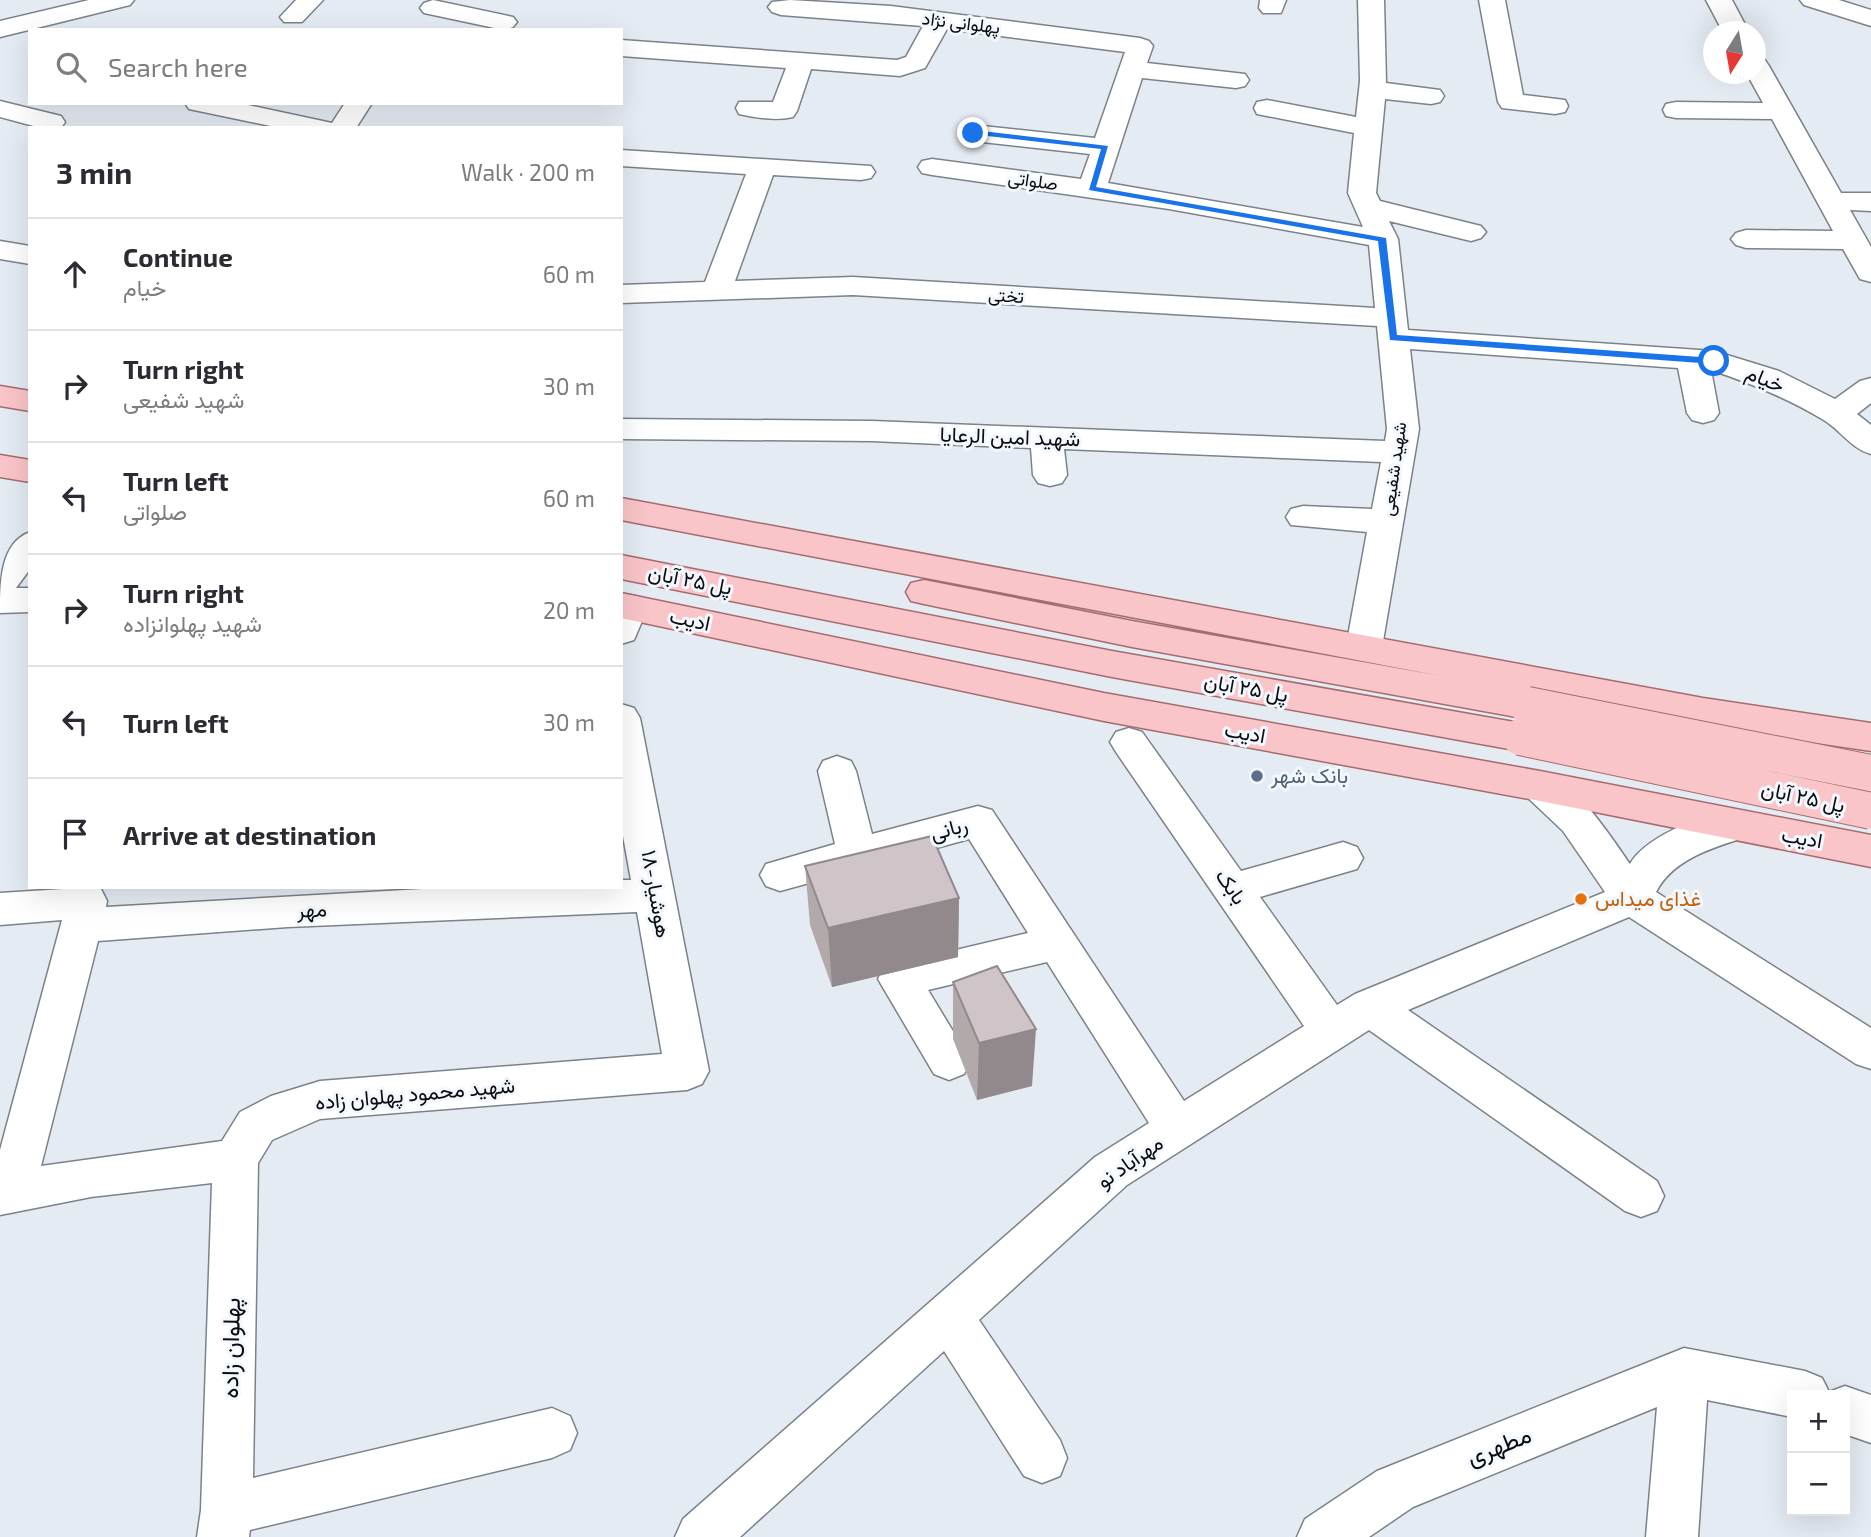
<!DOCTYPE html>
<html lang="en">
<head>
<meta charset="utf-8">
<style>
	body { margin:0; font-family:"Exo 2",Vazirmatn,sans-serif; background:#f7f7f7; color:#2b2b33 }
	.controls { position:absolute; right:21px; bottom:21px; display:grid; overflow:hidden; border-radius:0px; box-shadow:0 7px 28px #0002 }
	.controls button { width:63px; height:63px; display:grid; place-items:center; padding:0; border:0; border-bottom:2px solid #e1e1e2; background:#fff; color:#2b2b33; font:35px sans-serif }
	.compass { position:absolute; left:1703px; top:21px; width:63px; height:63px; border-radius:50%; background:#fff; box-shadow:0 7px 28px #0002; rotate:191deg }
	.stop { position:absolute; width:21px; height:21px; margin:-16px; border:5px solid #1a73e8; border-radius:50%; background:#fff }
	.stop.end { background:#1a73e8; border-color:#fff; box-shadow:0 2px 7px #0008 }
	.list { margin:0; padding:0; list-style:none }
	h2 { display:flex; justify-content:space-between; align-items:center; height:91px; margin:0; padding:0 28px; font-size:30px }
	h2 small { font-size:23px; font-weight:400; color:#7c7c81 }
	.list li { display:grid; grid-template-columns:46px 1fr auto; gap:21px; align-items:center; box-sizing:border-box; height:112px; padding:0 28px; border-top:2px solid #e1e1e2 }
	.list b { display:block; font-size:26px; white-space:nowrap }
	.list p { margin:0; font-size:23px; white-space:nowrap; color:#7c7c81 }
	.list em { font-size:23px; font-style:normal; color:#7c7c81 }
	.icon { flex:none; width:38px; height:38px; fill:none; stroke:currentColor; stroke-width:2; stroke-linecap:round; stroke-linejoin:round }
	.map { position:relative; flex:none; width:1871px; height:1537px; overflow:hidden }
	.search { position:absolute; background:#fff; box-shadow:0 7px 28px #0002; left:28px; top:28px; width:595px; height:77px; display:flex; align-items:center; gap:18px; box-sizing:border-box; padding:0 24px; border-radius:0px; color:#7c7c81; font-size:26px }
	.panel { position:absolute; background:#fff; box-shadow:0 7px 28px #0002; left:28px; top:126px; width:595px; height:763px; border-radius:0px }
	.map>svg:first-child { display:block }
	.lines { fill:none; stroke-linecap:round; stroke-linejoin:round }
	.minor-casing { stroke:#7c8289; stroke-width:3 }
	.major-casing { stroke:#a36c6f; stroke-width:3 }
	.minor { fill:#fff; fill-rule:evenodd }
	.major { fill:#fac5c8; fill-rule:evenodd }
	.major-bridge-casing { stroke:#a36c6f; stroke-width:38; stroke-linecap:butt }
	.major-bridge { stroke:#fac5c8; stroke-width:36 }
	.wall { fill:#b2a9ab }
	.shaded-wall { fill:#91898b }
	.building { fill:#cfc4c7; stroke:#91898b; stroke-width:2 }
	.route { fill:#1a73e8 }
	.service-dot { fill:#5c6f8a; stroke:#f3f8ff; stroke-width:2.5 }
	.food-dot { fill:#e8710a; stroke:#f3f8ff; stroke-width:2.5 }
	.labels { text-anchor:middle; stroke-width:6; stroke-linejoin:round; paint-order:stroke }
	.far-street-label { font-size:18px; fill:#0a0c0f; stroke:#f3f8ff }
	.street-label { font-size:21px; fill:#0a0c0f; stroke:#f3f8ff }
	.service-label { font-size:21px; fill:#4e5e75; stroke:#f3f8ff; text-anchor:start }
	.food-label { font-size:21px; fill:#c56008; stroke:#f3f8ff; text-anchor:start }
	.near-street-label { font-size:24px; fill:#0a0c0f; stroke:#f3f8ff }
</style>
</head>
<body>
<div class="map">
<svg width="1871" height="1537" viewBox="0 0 1871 1537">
	<rect width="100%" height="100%" fill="#e5ebf3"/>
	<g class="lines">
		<defs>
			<path id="minor" d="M89,0H134L130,5L0,37V21Z
				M296,0H323L302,22H284L280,17Z
				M433,0L513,17L517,22L513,27L504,30L424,13L420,8L424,3Z
				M790,0L891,6L1140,38L1149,41L1153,46L1147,63L1245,74L1249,80L1245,86L1236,88L1142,78L1108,183L1363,227L1348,193L1354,133L1267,116L1257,114L1254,108L1257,102L1267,100L1356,117L1360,81L1358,0H1384L1386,83L1440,90L1444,96L1440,102L1431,104L1385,99L1376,193L1380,201L1481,226L1486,232L1481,238L1471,241L1389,221L1398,239L1408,330L1714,351L1779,371L1835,399L1860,381L1871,378V403L1857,414L1871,425V454C1850,448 1840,429 1822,419C1787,398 1750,383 1711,370L1719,413L1714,420L1703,423L1692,420L1687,413L1678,368L1410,349L1419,429L1382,647L1377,656L1364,660L1351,656L1346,647L1367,532L1291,525L1286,517L1291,509L1303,506L1372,509L1381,462L1064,449L1067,475L1062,483L1050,486L1038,483L1033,475L1031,448L872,441L621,439V419L872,421L1385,441L1387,429L1377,326L853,295L621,303V285L705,282L746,174L621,166V150L871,166L875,172L871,178L861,180L773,175L735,281L853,277L1375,308L1369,245L1169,209L932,175L922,173L918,167L922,161L932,159L1081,179L1090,154L973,141L963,139L959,133L963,127L973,125L1095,138L1125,52L947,29L925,68L900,76L811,69L797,111L793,117C776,121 756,118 739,114L736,108L739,102H773L786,68L621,56V40L897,60L906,57L923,26L781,15L772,12L768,7L772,2Z
				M1260,0H1286L1281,13H1263L1259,8Z
				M1479,0H1505L1523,95L1565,100L1568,106L1565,112L1555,114L1502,108L1498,102Z
				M1706,0H1732L1749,32H1723Z
				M1800,0H1839L1871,10V26L1804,5Z
				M1756,58L1765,60L1769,66L1841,193H1871V211L1850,210L1871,247V282L1860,279L1843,249L1746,248L1736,245L1731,239L1736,233L1746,230L1833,231L1772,119L1676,118L1666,116L1663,110L1666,104L1676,102L1763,103L1747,74H1756Z
				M0,101L61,116L65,122L61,128H41L0,117Z
				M185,103H239L332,123L345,103H372L356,128H280L189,109Z
				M0,241L30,246V264L0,259Z
				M30,532V569L16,588H30V612L0,613C0,583 0,543 30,532Z
				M630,595L643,598L648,607L634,640L621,644V597Z
				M621,704L634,708L640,718L709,1071L702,1084L687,1090L320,1119L272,1140L258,1163L253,1478L552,1408L570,1416L577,1433L570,1450L552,1458L250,1530L249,1537H197L201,1510L212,1183L91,1197L0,1215V1150L62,920L0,925V893L95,887L101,889L107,901L106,907L458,887H621V880H631L621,825ZM637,912L662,1054L320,1081L271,1096L240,1112L222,1141L41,1166L98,941L288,927Z
				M1129,728L1142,732L1241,871L1343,842L1357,847L1363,858L1357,869L1260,897L1337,1005L1355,994L1605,892L1563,831L1526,796L1521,786L1526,776C1531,774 1537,771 1542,772C1572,776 1613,840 1630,864C1645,836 1716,806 1746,815L1752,826L1746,837C1712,848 1673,859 1656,892L1871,1028V1069L1856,1064L1629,917L1408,1010L1657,1181L1664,1196L1657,1211L1641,1217L1625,1211L1369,1030L1127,1185L979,1320L1060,1440L1067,1458L1060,1476L1042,1483L1024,1476L944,1351L740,1537H675L683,1519L1095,1157L1149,1123L1047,962L928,990L971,1061L964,1074L949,1080L934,1074L878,979L884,967L1028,933L969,839L780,891L766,886L760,875L766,864L835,844L818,771L823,761L837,756L851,761L856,771L872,834L978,806L992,810L1184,1101L1304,1026L1116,752L1110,742L1116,732Z
				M1684,1348L1805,1371L1822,1378L1829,1392L1845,1386L1871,1395V1443L1845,1434V1395H1792V1417L1707,1400L1698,1537H1646L1657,1407L1413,1507L1369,1537H1297L1305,1519L1377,1471Z"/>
			<path id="major" d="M0,386L30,391V411L0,406Z
				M0,455L30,460V482L0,477Z
				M621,498L1703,698L1871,723V751L1703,726L1536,694L1546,705L1540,715L1527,719L1132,647L924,604L911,601L906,592L911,583L924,580L1132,621L1441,676L621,520Z
				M621,555L1112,651L1520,723L1533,727L1539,737L1533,747L1520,751L1112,677L621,579Z
				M621,593L1104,693L1540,771L1871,835V867L1540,801L1104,721L621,618Z"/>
		</defs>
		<use href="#minor" class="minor-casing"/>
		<use href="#major" class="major-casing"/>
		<use href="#minor" class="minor"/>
		<use href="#major" class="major"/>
		<defs>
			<path id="major-bridge" d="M1527,705L1871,773
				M1520,737L1871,811"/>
		</defs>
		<use href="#major-bridge" class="major-bridge-casing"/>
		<use href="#major-bridge" class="major-bridge"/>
	</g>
	<path class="wall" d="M805,866L959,898L958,957L832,987L810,925Z
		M953,982L1032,1086L977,1100L953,1039Z"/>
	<path class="shaded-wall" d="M959,898L958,957L832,987L828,928Z
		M1036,1029L1032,1086L977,1100L979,1043Z"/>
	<path class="building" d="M932,836L959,898L828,928L805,866Z
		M997,966L1036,1029L979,1043L953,982Z"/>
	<path class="route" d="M973,130L1108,146L1096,187L1386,238L1397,335L1714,358L1719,361L1714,364L1390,340L1378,241L1089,190L1101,149L970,134Z"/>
	<circle class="service-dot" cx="1257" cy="776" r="7"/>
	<circle class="food-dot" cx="1581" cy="899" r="7"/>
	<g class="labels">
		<g class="far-street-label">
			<text transform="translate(961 23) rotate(7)" y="6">پهلوانی نژاد</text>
			<text transform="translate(1033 181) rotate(8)" y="6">صلواتی</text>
			<text transform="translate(1006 296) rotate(4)" y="6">تختی</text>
			<text transform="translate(1394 469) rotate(-82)" y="6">شهید شفیعی</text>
		</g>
		<g class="street-label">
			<text transform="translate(1765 379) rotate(22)" y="7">خیام</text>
			<text transform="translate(1010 437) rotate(2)" y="7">شهید امین الرعایا</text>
			<text transform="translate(690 580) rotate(11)" y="7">پل ۲۵ آبان</text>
			<text transform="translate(690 620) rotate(12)" y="7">ادیب</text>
			<text transform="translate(1246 688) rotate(10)" y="7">پل ۲۵ آبان</text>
			<text transform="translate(1245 733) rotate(10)" y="7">ادیب</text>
			<text transform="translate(1803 797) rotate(12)" y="7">پل ۲۵ آبان</text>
			<text transform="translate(949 829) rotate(-15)" y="7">ربانی</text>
			<text transform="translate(1802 838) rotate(10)" y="7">ادیب</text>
			<text transform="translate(1231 887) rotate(55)" y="7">بابک</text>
			<text transform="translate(656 894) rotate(80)" y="7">۱۸-هوشیار</text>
			<text transform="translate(312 910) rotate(-2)" y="7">مهر</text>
			<text transform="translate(415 1094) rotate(-5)" y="7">شهید محمود پهلوان زاده</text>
			<text transform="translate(1130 1162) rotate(-35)" y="7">مهرآباد نو</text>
		</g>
		<g class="service-label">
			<text x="1271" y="783">بانک شهر</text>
		</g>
		<g class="food-label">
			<text x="1595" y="906">غذای میداس</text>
		</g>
		<g class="near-street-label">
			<text transform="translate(231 1348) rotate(-89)" y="8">پهلوان زاده</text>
			<text transform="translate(1499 1446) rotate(-22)" y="8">مطهری</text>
		</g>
	</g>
</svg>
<div class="controls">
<button>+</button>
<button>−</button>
</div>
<svg class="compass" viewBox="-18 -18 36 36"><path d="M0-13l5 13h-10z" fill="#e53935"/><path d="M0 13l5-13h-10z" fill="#7c7c81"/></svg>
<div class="stop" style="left:1714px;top:361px"></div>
<div class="stop end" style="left:973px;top:133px"></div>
<div class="search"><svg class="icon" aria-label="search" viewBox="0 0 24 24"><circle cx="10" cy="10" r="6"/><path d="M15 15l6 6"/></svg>Search here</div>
<section class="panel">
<h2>3 min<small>Walk · 200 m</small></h2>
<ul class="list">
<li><svg class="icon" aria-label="ahead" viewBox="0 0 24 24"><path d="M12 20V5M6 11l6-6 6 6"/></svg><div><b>Continue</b><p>خیام</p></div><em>60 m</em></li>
<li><svg class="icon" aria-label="right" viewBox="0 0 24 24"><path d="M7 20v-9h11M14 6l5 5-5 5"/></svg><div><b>Turn right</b><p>شهید شفیعی</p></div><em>30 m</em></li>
<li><svg class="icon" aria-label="left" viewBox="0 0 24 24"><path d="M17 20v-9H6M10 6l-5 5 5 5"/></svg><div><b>Turn left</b><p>صلواتی</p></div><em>60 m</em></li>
<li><svg class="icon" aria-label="right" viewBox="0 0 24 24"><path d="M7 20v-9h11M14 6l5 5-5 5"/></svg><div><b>Turn right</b><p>شهید پهلوانزاده</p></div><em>20 m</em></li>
<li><svg class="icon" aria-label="left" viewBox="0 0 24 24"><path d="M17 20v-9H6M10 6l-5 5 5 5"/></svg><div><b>Turn left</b></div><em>30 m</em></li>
<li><svg class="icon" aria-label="arrive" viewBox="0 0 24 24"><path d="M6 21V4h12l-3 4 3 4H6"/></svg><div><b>Arrive at destination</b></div></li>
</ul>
</section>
</div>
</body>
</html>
